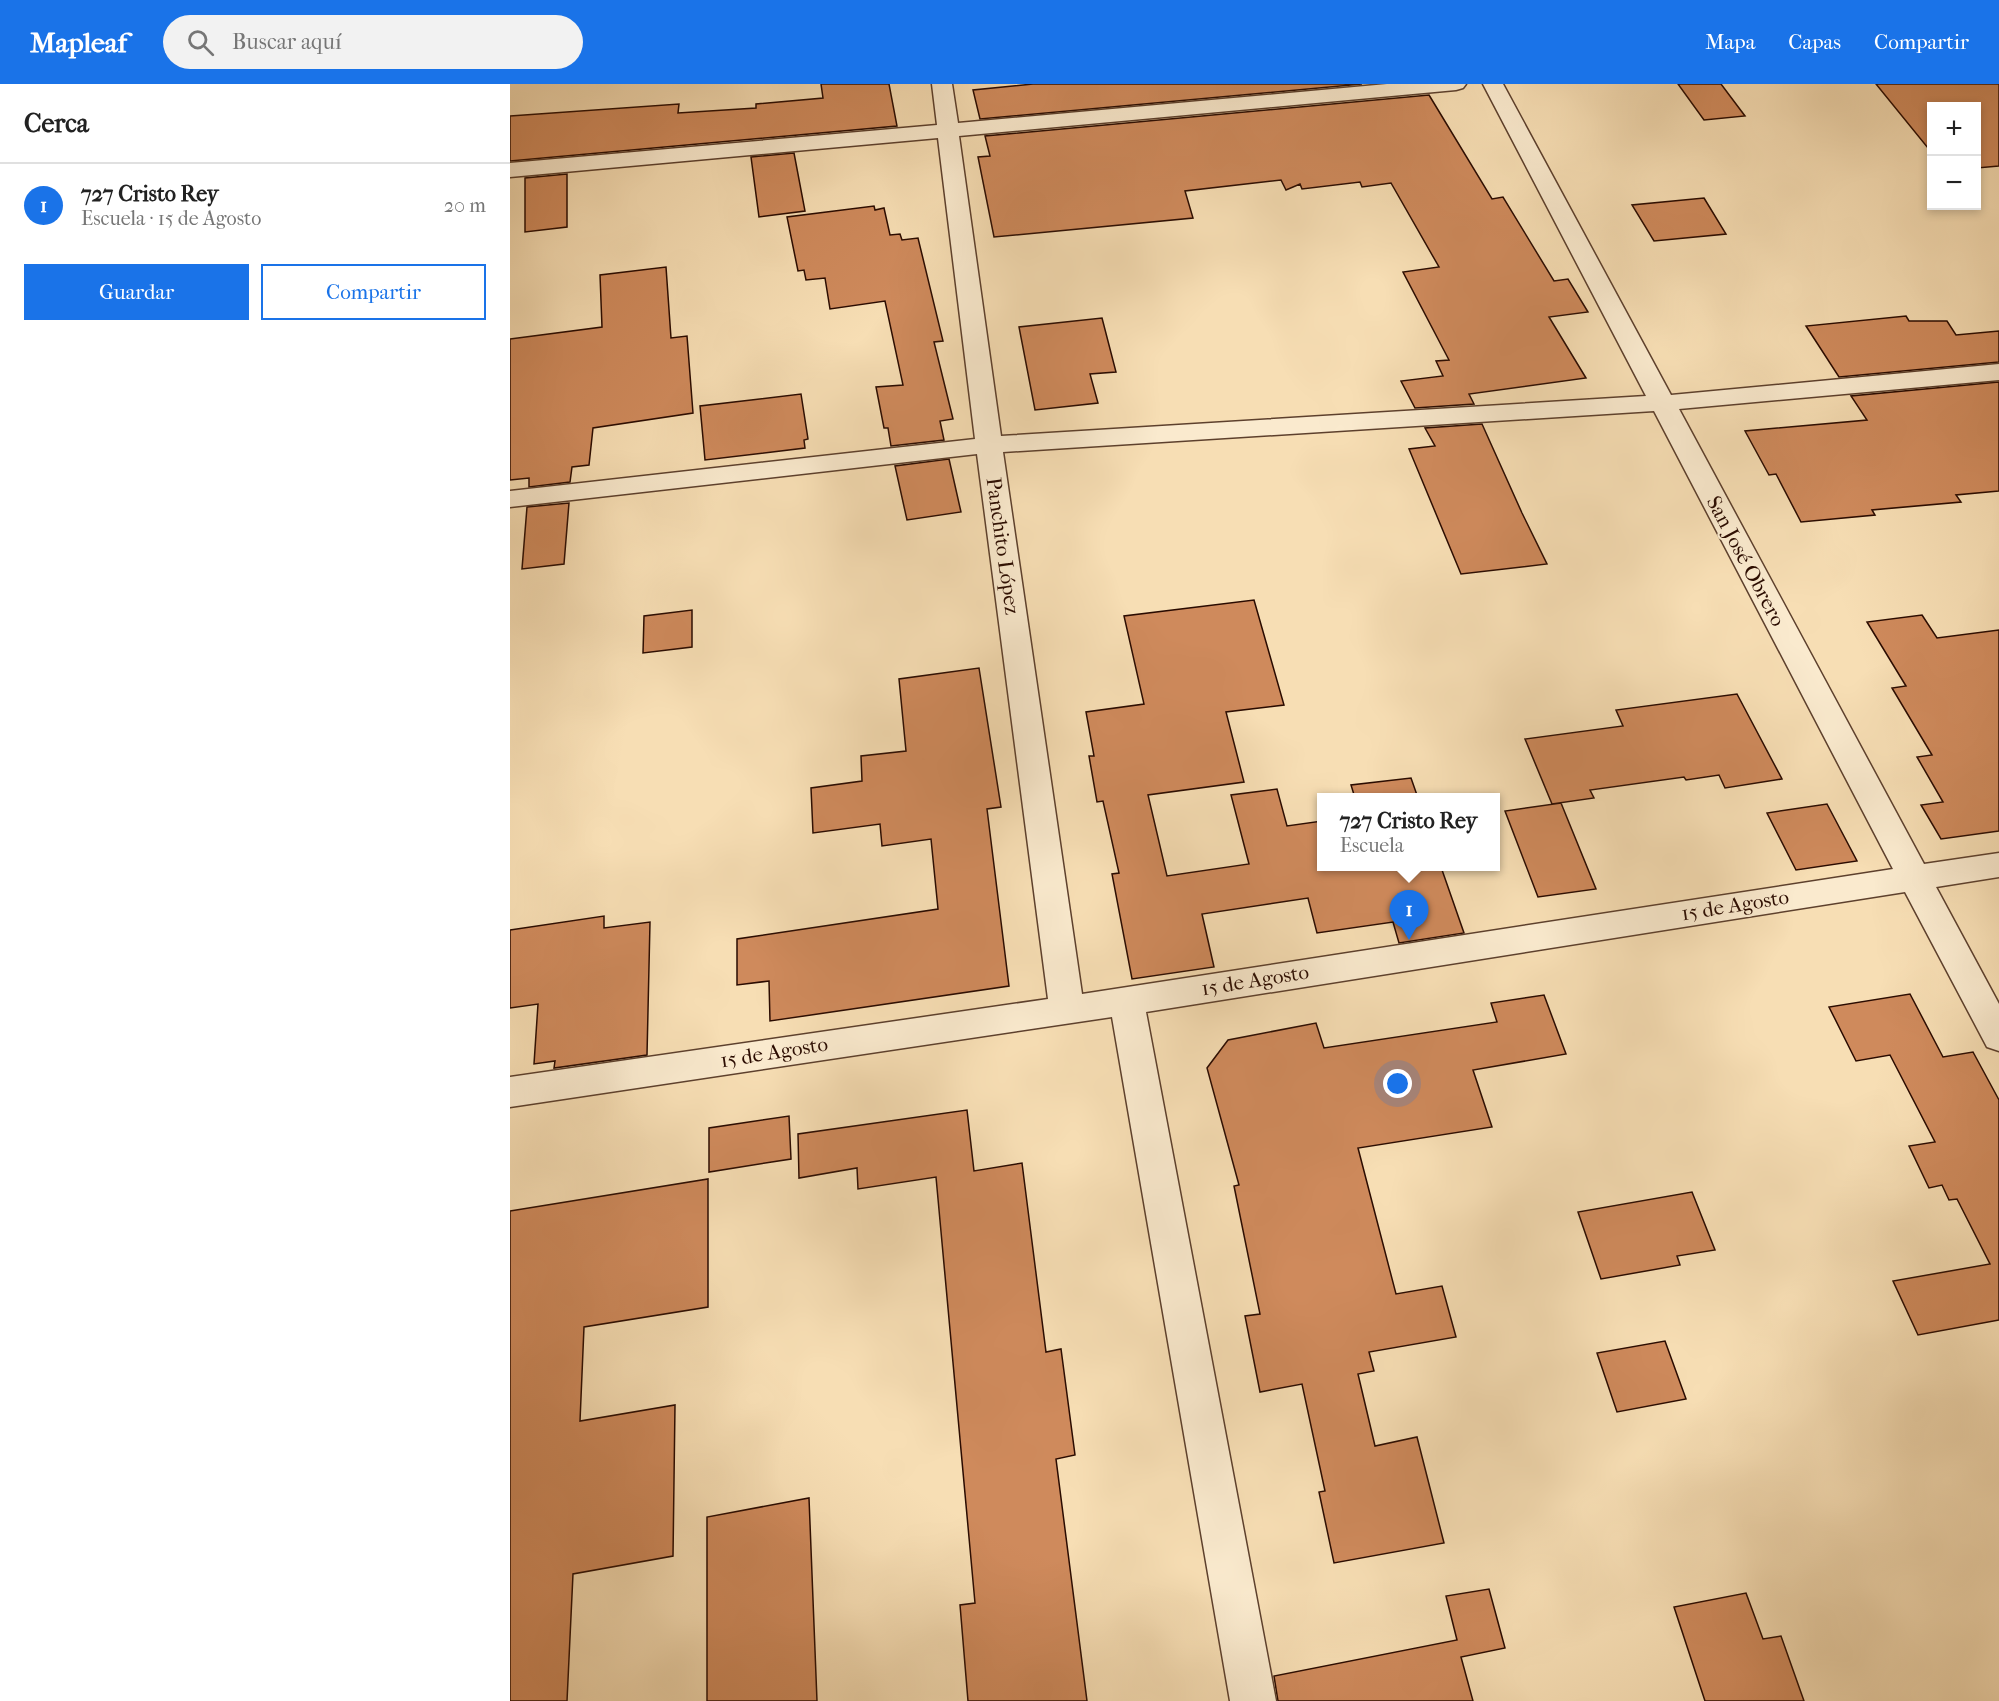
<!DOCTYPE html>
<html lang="es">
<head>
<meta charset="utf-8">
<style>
	body { margin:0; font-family:"IM FELL French Canon",serif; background:#f2f2f2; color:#222 }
	.controls { position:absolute; right:18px; top:18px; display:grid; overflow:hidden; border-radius:0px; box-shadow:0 3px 9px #0003 }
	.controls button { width:54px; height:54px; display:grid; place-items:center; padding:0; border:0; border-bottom:2px solid #e0e0e0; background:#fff; color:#222; font:30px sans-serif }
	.you { position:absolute; left:888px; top:1000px; width:21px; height:21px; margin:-15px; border:4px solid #fff; border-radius:50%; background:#1a73e8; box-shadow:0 0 0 9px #1a73e833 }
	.badge { display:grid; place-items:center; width:39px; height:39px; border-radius:50%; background:#1a73e8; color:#fff; font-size:20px; font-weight:700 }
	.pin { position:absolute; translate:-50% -50px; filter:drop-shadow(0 2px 3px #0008) }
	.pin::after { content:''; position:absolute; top:32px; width:21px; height:18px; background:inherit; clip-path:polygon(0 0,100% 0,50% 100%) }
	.popup { position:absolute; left:807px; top:709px; width:183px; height:78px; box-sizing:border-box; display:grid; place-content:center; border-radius:0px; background:#fff; filter:drop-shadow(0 2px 4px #0005); font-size:20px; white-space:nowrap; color:#767676 }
	.popup b { font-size:22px; color:#222 }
	.popup::after { content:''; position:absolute; left:50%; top:100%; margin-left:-12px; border:12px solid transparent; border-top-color:#fff }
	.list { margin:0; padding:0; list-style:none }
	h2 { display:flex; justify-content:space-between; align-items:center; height:78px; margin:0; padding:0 24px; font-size:26px }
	h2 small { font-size:20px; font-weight:400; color:#767676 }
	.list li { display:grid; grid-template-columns:39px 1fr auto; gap:18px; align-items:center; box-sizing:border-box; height:84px; padding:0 24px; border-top:2px solid #e0e0e0 }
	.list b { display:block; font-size:22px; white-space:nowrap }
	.list p { margin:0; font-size:20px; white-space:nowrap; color:#767676 }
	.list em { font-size:20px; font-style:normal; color:#767676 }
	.actions { display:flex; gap:12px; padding:18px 24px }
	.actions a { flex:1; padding:14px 0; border:2px solid #1a73e8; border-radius:0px; text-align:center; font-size:21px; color:#1a73e8 }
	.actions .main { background:#1a73e8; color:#fff }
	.icon { flex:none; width:33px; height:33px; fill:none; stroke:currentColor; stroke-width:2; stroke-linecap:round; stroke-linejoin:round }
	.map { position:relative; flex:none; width:1489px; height:1617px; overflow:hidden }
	header { display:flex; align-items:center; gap:36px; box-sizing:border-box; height:84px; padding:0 30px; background:#1a73e8; color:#fff }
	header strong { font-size:28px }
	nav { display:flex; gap:33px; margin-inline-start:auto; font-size:21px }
	.search { width:420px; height:54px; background:#f2f2f2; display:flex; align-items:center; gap:15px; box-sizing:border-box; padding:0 21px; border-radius:33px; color:#767676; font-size:22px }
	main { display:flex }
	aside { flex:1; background:#fff }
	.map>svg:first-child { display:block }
	.building { fill:#cf8a5c; stroke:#2a0b00; stroke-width:1.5 }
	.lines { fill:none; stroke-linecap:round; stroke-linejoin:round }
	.minor-casing { stroke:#5d402d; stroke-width:3 }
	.minor { fill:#faeace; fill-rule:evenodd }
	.labels { text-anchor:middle; stroke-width:4.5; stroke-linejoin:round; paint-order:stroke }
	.street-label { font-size:21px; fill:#2a0b00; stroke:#faeace }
</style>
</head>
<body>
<header>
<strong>Mapleaf</strong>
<div class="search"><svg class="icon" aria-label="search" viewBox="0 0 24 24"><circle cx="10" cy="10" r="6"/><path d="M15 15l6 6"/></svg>Buscar aquí</div>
<nav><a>Mapa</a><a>Capas</a><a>Compartir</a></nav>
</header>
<main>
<aside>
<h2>Cerca<small></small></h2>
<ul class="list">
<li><span class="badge">1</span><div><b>727 Cristo Rey</b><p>Escuela · 15 de Agosto</p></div><em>20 m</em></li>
</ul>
<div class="actions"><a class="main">Guardar</a><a>Compartir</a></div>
</aside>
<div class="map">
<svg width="1489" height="1617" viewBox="0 0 1489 1617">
	<rect width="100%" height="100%" fill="#f7deb4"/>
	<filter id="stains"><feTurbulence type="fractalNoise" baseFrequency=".00333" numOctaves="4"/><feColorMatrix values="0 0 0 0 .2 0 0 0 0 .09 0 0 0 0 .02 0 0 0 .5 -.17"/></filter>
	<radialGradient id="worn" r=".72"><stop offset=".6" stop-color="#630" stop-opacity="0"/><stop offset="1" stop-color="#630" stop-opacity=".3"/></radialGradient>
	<path class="building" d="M311,0H379L387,42L0,77V32L169,20L168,29L246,24V20L313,14Z
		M523,0H852L470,35L463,6Z
		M1168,0H1211L1235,32L1194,36Z
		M1366,0H1489V82L1467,84V22H1422V69Z
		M919,11L982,115L993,113L1044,197L1058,195L1078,228L1039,233L1076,294L959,310L964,320L905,324L891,297L933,292L926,277L939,276L893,188L929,183L881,99L852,103L850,98L792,105L790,100L776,106L771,96L675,107L683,134L484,153L468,73L480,72L475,52Z
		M284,69L295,127L249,133L241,73Z
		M57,90V143L15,148V94Z
		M1194,114L1216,150L1144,157L1122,121Z
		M364,122L365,126L374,124L380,151L390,150L392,156L408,154L433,257L424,258L443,335L430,337L434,356L381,362L378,344H374L366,303L393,301L375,217L320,225L315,194L296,196L294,186L288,187L277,133Z
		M156,183L161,254L177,252L183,329L83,344L79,381L62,383L60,398L19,403V394L0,396V255L92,243L90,191Z
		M1396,232L1399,237H1437L1446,251L1489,247V278L1329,293L1296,242Z
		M592,234L606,288L580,290L588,319L525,326L509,243Z
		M1489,298V407L1446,411L1451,418L1362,426L1365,431L1291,438L1266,390L1259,391L1235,347L1357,336L1341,312Z
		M291,310L298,355L294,356L295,364L195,376L190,322Z
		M972,340L1012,429L1037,480L951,490L899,365L925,362L915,344Z
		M439,375L451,428L397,436L385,382Z
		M59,419L54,480L12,485L17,423Z
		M744,516L774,621L716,628L734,698L638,711L657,792L739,780L721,711L767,705L777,742L812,737V783H931L954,849L889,859L883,838L807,849L798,814L692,830L704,883L622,895L602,790L609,789L593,717L587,718L579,672H584L576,628L634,620L614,532Z
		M182,526V563L133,569L134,532Z
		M1412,531L1427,554L1489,546V747L1431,755L1411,721L1433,718L1407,673L1422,671L1382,604L1396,602L1357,538Z
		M469,584L491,723L477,725L499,902L260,937L259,897L227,901V855L428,825L421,755L372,762L370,740L303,749L301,704L352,697L351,672L396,667L389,595Z
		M1227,610L1272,695L1215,704L1209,691L1176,696L1174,693L1080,706L1084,714L1042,720L1015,655L1113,642L1106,626Z
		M901,694L908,714H845L841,701Z
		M1051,719L1086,805L1028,813L995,727Z
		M1317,720L1347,777L1286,786L1257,729Z
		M94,832V844L140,838L137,971L44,984L45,977L24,980L28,920L0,924V846Z
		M1400,910L1433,973L1463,968L1489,1016V1236L1408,1251L1383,1197L1480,1180L1447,1115L1439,1116L1432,1101L1419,1104L1399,1062L1425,1058L1380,971L1346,977L1319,923Z
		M1034,911L1056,970L963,986L982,1043L848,1064L886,1210L932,1202L946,1253L859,1268L864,1287L848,1290L865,1362L907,1353L934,1459L824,1479L809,1408L815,1407L792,1300L750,1308L735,1232L750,1230L724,1102L729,1101L697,984L718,956L806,939L814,964L987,938L981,919Z
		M457,1026L464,1087L512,1079L536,1268L551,1265L565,1371L546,1375L577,1617H458L450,1521L465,1519L426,1093L348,1105L347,1084L289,1094L288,1050Z
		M279,1032L281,1075L199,1088V1044Z
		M198,1095V1223L74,1243L70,1337L165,1321L163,1472L63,1490L57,1617H0V1127Z
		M1182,1108L1205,1166L1167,1172L1170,1181L1091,1195L1068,1128Z
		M1155,1257L1176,1315L1107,1328L1087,1269Z
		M299,1414L307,1617H197V1433Z
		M979,1505L995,1564L951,1573L963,1617H768L764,1592L947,1556L936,1512Z
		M1236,1509L1253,1555L1271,1552L1294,1617H1195L1164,1523Z"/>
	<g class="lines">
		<defs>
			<path id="minor" d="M422,0H442L448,39L877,0H956L953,4L946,6L449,52L491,352L1136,312L973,0H993L1161,311L1489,280V296L1169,325L1414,780L1489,769V793L1426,803L1489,920V967L1477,963L1395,808L636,928L766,1617H720L602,933L0,1023V993L538,915L467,370L0,423V407L465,355L428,54L0,93V79L427,41ZM1144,327L1383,785L572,910L493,368Z"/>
		</defs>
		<use href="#minor" class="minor-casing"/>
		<use href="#minor" class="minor"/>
	</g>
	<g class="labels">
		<g class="street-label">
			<text transform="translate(493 462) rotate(82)" y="7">Panchito López</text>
			<text transform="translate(1236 477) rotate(62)" y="7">San José Obrero</text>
			<text transform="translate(1225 821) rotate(-9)" y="7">15 de Agosto</text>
			<text transform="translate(745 896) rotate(-9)" y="7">15 de Agosto</text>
			<text transform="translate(264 968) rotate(-9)" y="7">15 de Agosto</text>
		</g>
	</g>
	<rect width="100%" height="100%" filter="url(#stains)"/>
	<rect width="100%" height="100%" fill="url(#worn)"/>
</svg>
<div class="controls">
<button>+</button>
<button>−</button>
</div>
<div class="you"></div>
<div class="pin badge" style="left:899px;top:856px">1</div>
<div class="popup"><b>727 Cristo Rey</b>Escuela</div>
</div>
</main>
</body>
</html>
